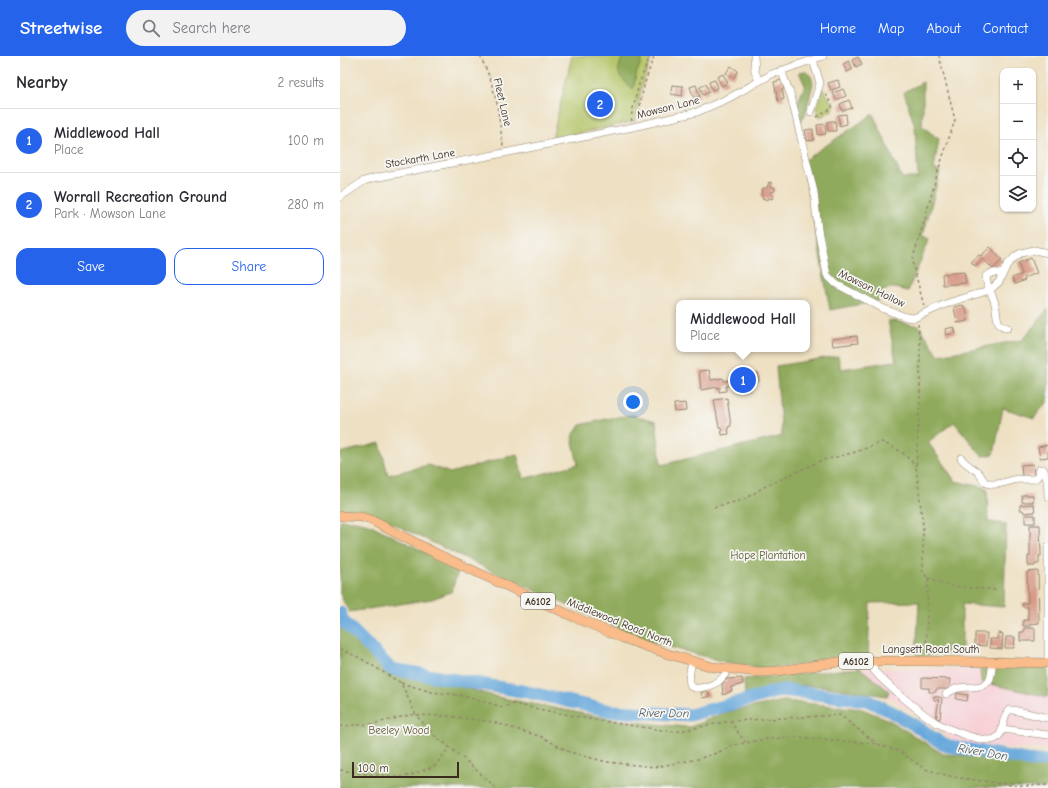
<!DOCTYPE html>
<html lang="en">
<head>
<meta charset="utf-8">
<style>
	body { margin:0; font-family:"Comic Neue",sans-serif; background:#f2f2f3; color:#2b2b33 }
	.controls { position:absolute; right:12px; top:12px; display:grid; overflow:hidden; border-radius:8px; box-shadow:0 1px 3px #0004 }
	.controls button { width:36px; height:36px; display:grid; place-items:center; padding:0; border:0; border-bottom:1px solid #e1e1e2; background:#fff; color:#2b2b33; font:20px sans-serif }
	.scale { position:absolute; left:12px; bottom:10px; width:107px; box-sizing:border-box; padding-left:4px; border:2px solid #3b2a1e; border-top:0; font-size:11px; line-height:14px; white-space:nowrap; color:#3b2a1e; -webkit-text-stroke:3px #f6f6f2; paint-order:stroke }
	.you { position:absolute; left:293px; top:346px; width:14px; height:14px; margin:-10px; border:3px solid #fff; border-radius:50%; background:#1a73e8; box-shadow:0 0 0 6px #1a73e833 }
	.badge { display:grid; place-items:center; width:26px; height:26px; border-radius:50%; background:#2563eb; color:#fff; font-size:13px; font-weight:700 }
	.pin { position:absolute; translate:-50% -50%; border:2px solid #fff; box-shadow:0 1px 4px #0006 }
	.popup { position:absolute; left:336px; top:244px; width:134px; height:52px; box-sizing:border-box; display:grid; place-content:center; border-radius:8px; background:#fff; filter:drop-shadow(0 1px 3px #0005); font-size:13px; white-space:nowrap; color:#7c7c81 }
	.popup b { font-size:15px; color:#2b2b33 }
	.popup::after { content:''; position:absolute; left:50%; top:100%; margin-left:-8px; border:8px solid transparent; border-top-color:#fff }
	.list { margin:0; padding:0; list-style:none }
	h2 { display:flex; justify-content:space-between; align-items:center; height:52px; margin:0; padding:0 16px; font-size:17px }
	h2 small { font-size:13px; font-weight:400; color:#7c7c81 }
	.list li { display:grid; grid-template-columns:26px 1fr auto; gap:12px; align-items:center; box-sizing:border-box; height:64px; padding:0 16px; border-top:1px solid #e1e1e2 }
	.list b { display:block; font-size:15px; white-space:nowrap }
	.list p { margin:0; font-size:13px; white-space:nowrap; color:#7c7c81 }
	.list em { font-size:13px; font-style:normal; color:#7c7c81 }
	.actions { display:flex; gap:8px; padding:12px 16px }
	.actions a { flex:1; padding:9px 0; border:1px solid #2563eb; border-radius:12px; text-align:center; font-size:14px; color:#2563eb }
	.actions .main { background:#2563eb; color:#fff }
	.icon { flex:none; width:22px; height:22px; fill:none; stroke:currentColor; stroke-width:2; stroke-linecap:round; stroke-linejoin:round }
	.map { position:relative; flex:none; width:708px; height:732px; overflow:hidden }
	header { display:flex; align-items:center; gap:24px; box-sizing:border-box; height:56px; padding:0 20px; background:#2563eb; color:#fff }
	header strong { font-size:19px }
	nav { display:flex; gap:22px; margin-inline-start:auto; font-size:14px }
	.search { width:280px; height:36px; background:#f2f2f3; display:flex; align-items:center; gap:10px; box-sizing:border-box; padding:0 14px; border-radius:22px; color:#7c7c81; font-size:15px }
	main { display:flex }
	aside { flex:1; background:#fff }
	.map>svg:first-child { display:block }
	.built { fill:#f7cfd5 }
	.green { fill:#b4c568; stroke:#787843 }
	.forest { fill:#8faa5c; stroke:#656a3d }
	.lines { fill:none; stroke-linecap:round; stroke-linejoin:round }
	.river { stroke:#68a8db; stroke-width:13 }
	.building { fill:#d89b88 }
	.minor-casing { stroke:#948570; stroke-width:8 }
	.major-casing { stroke:#948570; stroke-width:10 }
	.path { stroke:#948570; stroke-width:1.5; stroke-dasharray:3 3; stroke-linecap:butt }
	.minor { stroke:#fff; stroke-width:7 }
	.major { stroke:#f9bc8a; stroke-width:9 }
	.labels { text-anchor:middle; stroke-width:3.5; stroke-linejoin:round; paint-order:stroke }
	.shield { fill:#f6f6f2; stroke:#73675e; stroke-width:1 }
	.shield-label { font-size:10px; font-weight:bold; fill:#3b2a1e }
	.street-label { font-size:11px; fill:#3b2a1e; stroke:#f6f6f2 }
	.park-label { font-size:11px; fill:#5f5834; stroke:#f6f6f2 }
	.water-label { font-size:12px; font-style:italic; fill:#4b5660; stroke:#f6f6f2 }
</style>
</head>
<body>
<header>
<strong>Streetwise</strong>
<div class="search"><svg class="icon" aria-label="search" viewBox="0 0 24 24"><circle cx="10" cy="10" r="6"/><path d="M15 15l6 6"/></svg>Search here</div>
<nav><a>Home</a><a>Map</a><a>About</a><a>Contact</a></nav>
</header>
<main>
<aside>
<h2>Nearby<small>2 results</small></h2>
<ul class="list">
<li><span class="badge">1</span><div><b>Middlewood Hall</b><p>Place</p></div><em>100 m</em></li>
<li><span class="badge">2</span><div><b>Worrall Recreation Ground</b><p>Park · Mowson Lane</p></div><em>280 m</em></li>
</ul>
<div class="actions"><a class="main">Save</a><a>Share</a></div>
</aside>
<div class="map">
<svg width="708" height="732" viewBox="0 0 708 732">
	<rect width="100%" height="100%" fill="#f6f6f2"/>
	<filter id="ink" filterUnits="userSpaceOnUse"><feTurbulence type="fractalNoise" baseFrequency=".025" numOctaves="2"/><feDisplacementMap in="SourceGraphic" scale="8" xChannelSelector="R" yChannelSelector="G"/><feConvolveMatrix kernelMatrix="1 2 1 2 8 2 1 2 1" color-interpolation-filters="sRGB"/></filter>
	<filter id="wash" filterUnits="userSpaceOnUse"><feTurbulence type="fractalNoise" baseFrequency=".012" numOctaves="4" result="noise"/><feDisplacementMap in="SourceGraphic" scale="16" xChannelSelector="R" yChannelSelector="G"/><feGaussianBlur stdDeviation="0.9" result="paint"/><feColorMatrix in="noise" values="0 0 0 0 0 0 0 0 0 0 0 0 0 0 0 0 0 1.4 0 .05"/><feComposite in="paint" operator="in"/></filter>
	<g filter="url(#wash)">
		<rect width="100%" height="100%" fill="#eee0c2"/>
		<path class="built" d="M520,612L640,613L641,626L708,641V694L639,690L611,683L547,640L549,635Z"/>
		<path class="green" d="M232,0H312L301,32L296,65L212,83Z
			M482,34H484L494,50L491,55L480,61L476,52Z"/>
		<path class="forest" d="M283,0H303L296,19L293,33C278,18 275,20 283,0Z
			M465,15C470,18 472,21 473,28L465,59L459,67L455,53L465,29L459,16Z
			M583,26V53L582,70L599,83L594,113L600,116L583,180L590,182L568,235C551,231 547,228 538,245L490,254L463,105L533,58L562,122H578L575,71L564,36Z
			M708,253V345L694,362L663,352L654,398L642,400L614,366L588,386L615,425L647,432L648,466L666,468L664,551L622,548V595L576,601L579,546L530,547L528,601L426,613L385,606L304,584L146,512L41,462L18,454L0,455V397L40,387L48,419L88,409L110,417L177,398L183,423L238,408L232,381L240,369L271,362L293,359L316,365L321,409L442,380L436,310L498,300L501,313L556,305L548,264L579,270L599,299L682,284Z
			M0,464L15,465L29,468L119,513L111,536L92,543L9,556L0,538Z
			M0,559L30,598L74,617L157,641L276,664L334,670L350,671L386,656L444,645L522,653L549,664L603,698L708,706V732H0Z
			M647,607H708V641L641,626L640,613Z
			M520,612L549,635L547,640L480,630L444,629L405,639L404,623Z"/>
		<g class="lines">
			<path class="river" d="M0,557L3,565L51,613L187,636L271,655L350,659L443,634L527,644L550,655L578,671L593,682L608,690L692,705H708"/>
		</g>
		<g id="blocks">
			<path class="building" d="M518,1L522,8L516,11L512,4Z
				M509,5L513,13L507,16L503,8Z
				M391,10L398,15L393,22L386,17Z
				M383,18L388,27L382,30L377,21Z
				M375,24L378,32L372,34L369,26Z
				M442,24L444,33H442L444,43L438,45L434,26Z
				M498,24L500,31L491,34L488,27Z
				M366,28L369,36L363,39L360,31Z
				M332,29L343,30L342,40L331,38Z
				M356,29L360,40L354,42L350,31Z
				M503,33L506,40L496,44L493,37Z
				M509,44L512,52L502,55L500,48Z
				M506,58L507,68L500,70L498,59Z
				M491,65H495L496,75H488L487,66Z
				M485,68L486,78L478,79L477,69Z
				M473,73L474,84L467,85L465,74Z
				M429,126L432,127L431,130L435,132L434,136L431,135L430,137L433,139L432,143L429,142L428,144L422,142L423,140H421L423,132H427Z
				M650,191L662,204L653,213L643,203L635,210L631,206L639,199L641,200Z
				M691,202L697,217L684,222L685,224L675,228L672,222L682,218L678,207Z
				M624,216L626,227L603,229L602,218Z
				M623,249L624,252H626L628,265L617,267L614,251Z
				M614,271L616,277L606,279L605,273Z
				M517,280L518,287L493,290L492,283Z
				M369,314L371,324L383,322L384,325L392,324V321L418,317L419,325L410,326L411,334L402,335L401,328L386,330V335L379,336V331L361,334L359,315Z
				M387,342L391,370L388,371L389,378L382,379L381,371H379L374,344Z
				M345,347L346,355L335,356L334,348Z
				M708,389V401L700,402L698,391Z
				M693,408L694,420L682,421L681,409Z
				M682,439H693V446H682Z
				M694,448L695,456L684,457L683,454H680V449Z
				M685,459H695V467H685Z
				M690,469H700L701,500H699V508H695V510H688V500H690Z
				M698,515L699,567L690,568V570H683V564H688V551H683L682,547H688L687,516Z
				M684,572H695V585H680V576H684Z
				M635,577H647L646,590L635,589Z
				M658,577L663,578L662,593L650,592V583H658Z
				M666,581H675L674,592H665Z
				M402,622L403,628L391,631L392,635L383,639L382,628L387,623Z
				M582,622L610,623L609,633H596V636H589V632H582Z
				M367,634L370,640L363,642L361,637Z
				M617,637L628,639L627,645L616,643Z
				M594,640L602,642L600,663L596,662L599,644H594Z"/>
		</g>
	</g>
	<g filter="url(#ink)">
		<use href="#blocks" fill-opacity="0" stroke="#948570" stroke-width="1"/>
		<g class="lines">
			<defs>
				<path id="minor" d="M414,0L415,16L419,25
					M441,14L451,40L474,136L478,174L487,219L496,228L544,253L566,261L574,262L608,247L650,234L659,226L667,209L676,200L681,197L694,194L708,197
					M471,56L480,27L473,4
					M0,141L24,125L34,122L164,97L293,71L357,56L389,42L432,18L483,0
					M662,218C656,216 652,216 646,220C646,231 653,238 655,248C657,254 656,262 659,267C661,270 664,271 668,272
					M621,402C626,409 632,411 638,416C641,419 642,423 645,426C653,432 670,424 678,423C685,423 694,425 699,420L700,413H703C708,420 708,432 708,440
					M352,605C351,612 347,624 351,630C355,636 377,628 381,623C384,621 386,616 389,613
					M532,605C533,608 533,611 534,614C541,625 585,660 597,667C608,673 644,688 655,683C666,677 660,663 669,654H673L708,662
					M708,607V491
					M606,638C610,636 614,633 618,632C629,630 649,634 651,619C652,615 652,610 652,606
					M662,673L708,679"/>
				<path id="major" d="M0,460L21,461L31,464L93,496L234,561L283,582L328,598L373,611L419,616L437,615L505,605H586L708,607"/>
			</defs>
			<use href="#minor" class="minor-casing"/>
			<use href="#major" class="major-casing"/>
			<path class="path" d="M141,0V2L150,22L157,47L163,90
				M477,61L492,52V49L485,36
				M300,62C298,44 308,17 314,0
				M292,65L291,61L299,28L310,0
				M584,250L572,205L584,166L598,115L615,64L599,0
				M578,268L580,285V341L576,410L583,470V517L588,522L586,597
				M374,451L403,444L424,431L480,405L516,396L542,386L562,396L576,410
				M588,522L611,530L657,534
				M0,593L20,602L61,627L76,659L94,679L123,702L152,728L154,732
				M61,627L92,636L119,639L163,651L173,648L255,664L335,676L390,665L500,659L537,688
				M390,665L405,686
				M0,670L33,668L69,659L109,660L153,666L202,681L229,696L267,706L315,711L358,703L379,696L393,689L428,683L459,681L537,688L559,695L585,713L613,721L680,730L708,729
				M0,714L26,718L65,721L95,710L109,692"/>
			<use href="#minor" class="minor"/>
			<use href="#major" class="major"/>
		</g>
	</g>
	<g class="labels">
		<g class="shield">
			<rect x="181" y="537" width="34" height="16" rx="3"/>
			<rect x="499" y="597" width="34" height="16" rx="3"/>
		</g>
		<g class="shield-label">
			<text x="198" y="549">A6102</text>
			<text x="516" y="609">A6102</text>
		</g>
		<g class="street-label">
			<text transform="translate(163 46) rotate(77)" y="4">Fleet Lane</text>
			<text transform="translate(328 51) rotate(-14)" y="4">Mowson Lane</text>
			<text transform="translate(80 102) rotate(-10)" y="4">Stockarth Lane</text>
			<text transform="translate(532 232) rotate(26)" y="4">Mowson Hollow</text>
			<text transform="translate(280 566) rotate(22)" y="4">Middlewood Road North</text>
			<text x="591" y="597">Langsett Road South</text>
		</g>
		<g class="park-label">
			<text x="428" y="503">Hope Plantation</text>
			<text x="59" y="678">Beeley Wood</text>
		</g>
		<g class="water-label">
			<text transform="translate(324 657) rotate(1)" y="4">River Don</text>
			<text transform="translate(643 696) rotate(10)" y="4">River Don</text>
		</g>
	</g>
</svg>
<div class="controls">
<button>+</button>
<button>−</button>
<button><svg class="icon" aria-label="locate" viewBox="0 0 24 24"><circle cx="12" cy="12" r="6"/><path d="M12 2v4M12 18v4M2 12h4M18 12h4"/></svg></button>
<button><svg class="icon" aria-label="layers" viewBox="0 0 24 24"><path d="M12 4l9 5-9 5-9-5zM3 14l9 5 9-5"/></svg></button>
</div>
<div class="scale">100 m</div>
<div class="you"></div>
<div class="pin badge" style="left:403px;top:324px">1</div>
<div class="popup"><b>Middlewood Hall</b>Place</div>
<div class="pin badge" style="left:260px;top:48px">2</div>
</div>
</main>
</body>
</html>
